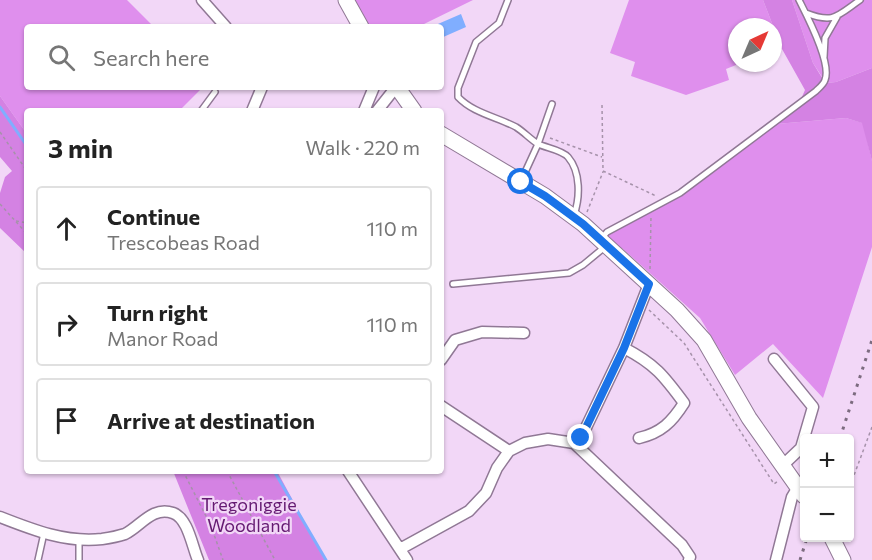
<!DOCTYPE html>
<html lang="en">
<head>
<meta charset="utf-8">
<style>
	body { margin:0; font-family:Commissioner,sans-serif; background:#f2f2f2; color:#222 }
	.controls { position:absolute; right:18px; bottom:18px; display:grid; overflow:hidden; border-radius:6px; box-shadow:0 2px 4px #0004 }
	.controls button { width:54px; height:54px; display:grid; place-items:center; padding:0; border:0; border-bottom:2px solid #e0e0e0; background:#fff; color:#222; font:30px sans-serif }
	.compass { position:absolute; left:728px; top:18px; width:54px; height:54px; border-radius:50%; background:#fff; box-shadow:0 2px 4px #0004; rotate:44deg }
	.stop { position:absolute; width:18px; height:18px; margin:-14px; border:4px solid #1a73e8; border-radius:50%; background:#fff }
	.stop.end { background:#1a73e8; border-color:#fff; box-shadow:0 2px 6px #0008 }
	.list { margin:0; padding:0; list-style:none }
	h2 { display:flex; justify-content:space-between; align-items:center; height:78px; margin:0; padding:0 24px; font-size:26px }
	h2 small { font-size:20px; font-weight:400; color:#767676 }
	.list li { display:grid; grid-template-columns:39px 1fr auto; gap:18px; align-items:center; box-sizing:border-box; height:84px; margin:0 12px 12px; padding:0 12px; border:2px solid #e0e0e0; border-radius:6px }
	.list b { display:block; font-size:22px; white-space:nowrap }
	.list p { margin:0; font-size:20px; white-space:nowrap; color:#767676 }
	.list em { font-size:20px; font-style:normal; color:#767676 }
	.icon { flex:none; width:33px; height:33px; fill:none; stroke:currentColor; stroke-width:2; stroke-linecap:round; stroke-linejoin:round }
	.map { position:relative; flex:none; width:872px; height:560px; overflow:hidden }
	.search { position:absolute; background:#fff; box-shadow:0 2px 4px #0004; left:24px; top:24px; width:420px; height:66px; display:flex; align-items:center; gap:15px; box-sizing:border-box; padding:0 21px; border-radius:6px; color:#767676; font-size:22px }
	.panel { position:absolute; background:#fff; box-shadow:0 2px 4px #0004; left:24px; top:108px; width:420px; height:366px; border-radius:6px }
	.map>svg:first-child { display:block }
	.green { fill:#df8fed }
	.forest { fill:#d482e3 }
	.water { fill:#80aeff }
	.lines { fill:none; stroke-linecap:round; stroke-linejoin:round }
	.stream { stroke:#80aeff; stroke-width:3 }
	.lane-casing { stroke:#907895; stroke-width:8 }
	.street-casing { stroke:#907895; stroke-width:13 }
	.secondary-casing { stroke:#907895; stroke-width:17 }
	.path { stroke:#a692aa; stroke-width:1.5; stroke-dasharray:3 3; stroke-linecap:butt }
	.lane { stroke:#fff; stroke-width:5 }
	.street { stroke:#fff; stroke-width:10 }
	.secondary { stroke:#fff; stroke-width:15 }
	.rail { stroke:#7c6b7f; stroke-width:3; stroke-dasharray:3 6; stroke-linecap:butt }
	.route { stroke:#1a73e8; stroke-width:8 }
	.labels { text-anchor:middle; stroke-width:4.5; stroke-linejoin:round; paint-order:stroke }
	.park-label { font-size:18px; fill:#651a72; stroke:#f2d7f7 }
</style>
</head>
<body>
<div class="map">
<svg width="872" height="560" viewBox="0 0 872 560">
	<rect width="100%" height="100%" fill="#f2d7f7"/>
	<path class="green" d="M0,0H127L154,27H27V87H203L179,111H27V134L0,96Z
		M347,0H473L424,24L425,27H363Z
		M629,0H763L782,49L776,52L773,50V27H737V63H741L726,69L729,80L686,95L631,76L635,62L610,53Z
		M792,0H872V68L836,82L826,83L813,63Z
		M846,118L863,123L872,161V247L823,398L773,344L735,375L700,318L623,249L601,239L680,193L776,124Z"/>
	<path class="forest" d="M763,0H792L813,63L824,81L801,99L805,90L782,49Z
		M872,68V161L862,123L846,118L776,124L826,83L836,82Z
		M0,96L27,134V254L0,228V193L5,177L12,171L0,157Z
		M173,471H277L325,560H209Z"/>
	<path class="water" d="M461,14L466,27L441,38V27H431Z"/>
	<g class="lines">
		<path class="stream" d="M0,107L27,146
			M274,471L326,560"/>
		<defs>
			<path id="lane" d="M508,0L499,23L476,42L458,88V97C473,113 497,117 516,127C524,132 530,139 538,144C547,148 562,150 568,157C581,172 580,198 574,215
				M806,13C834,24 837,16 860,0
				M824,57L825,38L837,17
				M201,111L215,92
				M521,181L538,144L552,104
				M602,238L607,232L680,193L816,91C819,88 824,84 825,80C832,63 807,16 799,0
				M453,284L569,273L583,265L606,246
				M38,560L44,533
				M79,560V539"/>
			<path id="street" d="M202,0L226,27
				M252,111L262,87
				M364,111L374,87
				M377,111L396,87
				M624,348C655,364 664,376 684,403C672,422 661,433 639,438
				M774,359L813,407L801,448L783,465
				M441,360L455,340L482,332L524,333
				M441,406L509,451
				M574,443L581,438L624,348L649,284
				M574,443L682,545L690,557L689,560
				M348,471L407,560
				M0,517C33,530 66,543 102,539C109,538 119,536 125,534C141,526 152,506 173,513C188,518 192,546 198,560
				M400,549L469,511L486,493L497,468L509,451L525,443L548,439L574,443
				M776,560L792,497L798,487"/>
			<path id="secondary" d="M346,0L361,27
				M397,87L414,111
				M441,134L545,196L583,224L677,310L704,340L749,418L804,496
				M832,538L843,560"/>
		</defs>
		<use href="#lane" class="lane-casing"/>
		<use href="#street" class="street-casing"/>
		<use href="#secondary" class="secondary-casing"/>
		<path class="path" d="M602,105L603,171L654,195V197
			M0,132L27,171
			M550,138L602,157
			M0,204L27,234
			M587,212L603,172
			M16,221L27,223
			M650,269L651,216
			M649,310L684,343L774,484L778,481
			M183,471L211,526L223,560
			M227,471L275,560
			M850,486L872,427"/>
		<use href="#lane" class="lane"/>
		<use href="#street" class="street"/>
		<use href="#secondary" class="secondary"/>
		<path class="rail" d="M840,438L872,340
			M800,560L807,538"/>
	</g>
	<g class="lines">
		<path class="route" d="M521,182L545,196L583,224L649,284L624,348L581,438"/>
	</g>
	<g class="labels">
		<g class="park-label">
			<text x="249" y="511">Tregoniggie<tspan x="249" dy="21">Woodland</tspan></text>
		</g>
	</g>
</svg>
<div class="controls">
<button>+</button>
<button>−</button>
</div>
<svg class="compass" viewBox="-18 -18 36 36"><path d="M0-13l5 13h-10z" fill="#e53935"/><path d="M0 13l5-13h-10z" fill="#767676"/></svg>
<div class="stop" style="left:521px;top:182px"></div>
<div class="stop end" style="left:581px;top:438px"></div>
<div class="search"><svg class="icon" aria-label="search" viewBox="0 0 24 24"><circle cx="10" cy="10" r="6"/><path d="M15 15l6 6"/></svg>Search here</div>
<section class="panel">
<h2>3 min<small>Walk · 220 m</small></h2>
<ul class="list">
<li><svg class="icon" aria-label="ahead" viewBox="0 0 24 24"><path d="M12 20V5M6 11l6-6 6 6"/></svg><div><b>Continue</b><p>Trescobeas Road</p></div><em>110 m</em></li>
<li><svg class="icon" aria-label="right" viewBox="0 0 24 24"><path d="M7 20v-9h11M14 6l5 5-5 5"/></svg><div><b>Turn right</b><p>Manor Road</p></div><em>110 m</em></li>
<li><svg class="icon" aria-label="arrive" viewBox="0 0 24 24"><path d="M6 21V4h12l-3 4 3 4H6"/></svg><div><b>Arrive at destination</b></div></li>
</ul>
</section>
</div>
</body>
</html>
